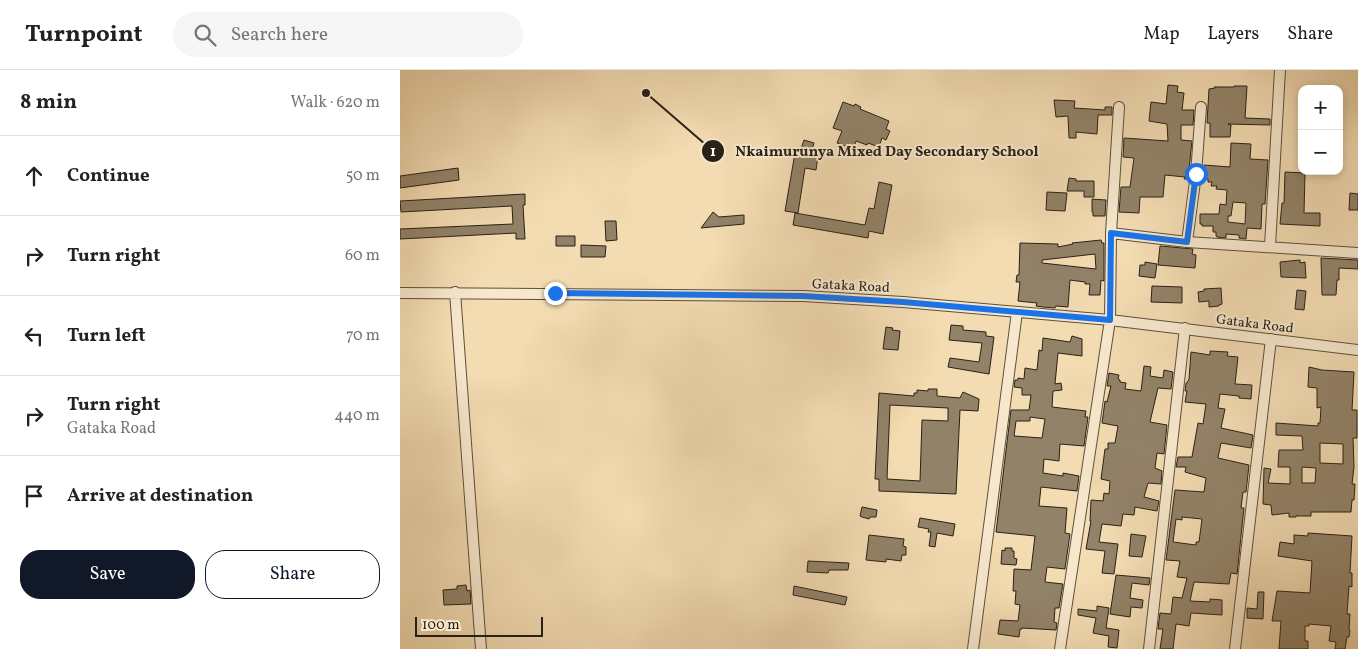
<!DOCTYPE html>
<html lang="en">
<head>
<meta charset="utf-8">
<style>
	body { margin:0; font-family:Vollkorn,serif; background:#f6f6f6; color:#222 }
	.controls { position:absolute; right:15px; top:15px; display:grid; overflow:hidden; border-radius:10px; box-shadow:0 2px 8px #0003 }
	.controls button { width:45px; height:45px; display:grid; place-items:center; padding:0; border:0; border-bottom:1px solid #e0e0e0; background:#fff; color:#222; font:25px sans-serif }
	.scale { position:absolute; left:15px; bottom:12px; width:128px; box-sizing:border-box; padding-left:5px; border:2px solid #292117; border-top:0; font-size:14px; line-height:18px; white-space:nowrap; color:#292117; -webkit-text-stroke:4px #f7e8cd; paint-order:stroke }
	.stop { position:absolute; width:15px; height:15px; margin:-11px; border:4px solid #1a73e8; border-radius:50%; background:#fff }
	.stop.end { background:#1a73e8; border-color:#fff; box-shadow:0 1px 5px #0008 }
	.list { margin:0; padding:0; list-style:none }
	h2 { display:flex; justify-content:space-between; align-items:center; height:65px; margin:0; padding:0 20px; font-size:21px }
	h2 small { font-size:16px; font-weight:400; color:#767676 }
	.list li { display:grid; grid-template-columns:32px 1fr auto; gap:15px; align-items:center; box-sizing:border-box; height:80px; padding:0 20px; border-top:1px solid #e0e0e0 }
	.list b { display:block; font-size:19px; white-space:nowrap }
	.list p { margin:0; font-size:16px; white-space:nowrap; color:#767676 }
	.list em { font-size:16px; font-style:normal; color:#767676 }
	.actions { display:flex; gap:10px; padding:15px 20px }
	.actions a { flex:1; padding:11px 0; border:1px solid #111827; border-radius:20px; text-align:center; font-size:18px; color:#111827 }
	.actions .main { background:#111827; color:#fff }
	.icon { flex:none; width:28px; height:28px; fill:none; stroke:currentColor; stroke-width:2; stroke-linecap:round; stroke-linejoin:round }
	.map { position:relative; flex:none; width:958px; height:579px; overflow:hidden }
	header { display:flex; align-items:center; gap:30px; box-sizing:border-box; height:70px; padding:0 25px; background:#fff; border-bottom:1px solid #e0e0e0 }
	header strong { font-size:24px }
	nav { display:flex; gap:28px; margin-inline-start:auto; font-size:18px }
	.search { width:350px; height:45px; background:#f6f6f6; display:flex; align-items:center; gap:12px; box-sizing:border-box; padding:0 18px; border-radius:28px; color:#767676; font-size:19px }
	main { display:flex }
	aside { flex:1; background:#fff }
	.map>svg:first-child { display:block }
	.building { fill:#928268; stroke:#292117; fill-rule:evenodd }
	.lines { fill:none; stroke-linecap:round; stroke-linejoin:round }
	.minor-casing { stroke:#5c503e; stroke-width:12 }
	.minor { stroke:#f7e8cd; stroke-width:10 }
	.route { stroke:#1a73e8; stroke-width:6 }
	.labels { text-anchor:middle; stroke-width:4; stroke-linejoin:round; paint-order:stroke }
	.street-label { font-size:14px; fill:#292117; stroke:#f7e8cd }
	.leader { fill:none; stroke:#292117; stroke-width:2 }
	.callout-dot { fill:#292117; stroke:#f7e8cd; stroke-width:2 }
	.mark-label { font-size:15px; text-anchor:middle; font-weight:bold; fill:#fff }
	.callout-label { font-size:15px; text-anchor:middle; font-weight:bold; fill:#292117; stroke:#f7e8cd; stroke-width:4; stroke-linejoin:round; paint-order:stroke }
</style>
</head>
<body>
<header>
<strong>Turnpoint</strong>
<div class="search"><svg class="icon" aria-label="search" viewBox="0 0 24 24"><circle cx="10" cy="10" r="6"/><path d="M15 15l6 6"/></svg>Search here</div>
<nav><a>Map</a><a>Layers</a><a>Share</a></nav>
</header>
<main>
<aside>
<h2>8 min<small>Walk · 620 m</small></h2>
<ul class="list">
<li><svg class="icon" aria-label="ahead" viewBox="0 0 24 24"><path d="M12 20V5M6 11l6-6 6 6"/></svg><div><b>Continue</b></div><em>50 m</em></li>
<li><svg class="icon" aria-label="right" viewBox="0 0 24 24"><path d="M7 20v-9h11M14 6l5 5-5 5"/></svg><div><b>Turn right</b></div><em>60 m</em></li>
<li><svg class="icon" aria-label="left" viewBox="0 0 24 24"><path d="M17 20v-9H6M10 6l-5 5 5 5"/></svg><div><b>Turn left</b></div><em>70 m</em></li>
<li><svg class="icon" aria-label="right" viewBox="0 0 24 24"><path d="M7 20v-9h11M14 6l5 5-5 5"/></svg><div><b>Turn right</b><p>Gataka Road</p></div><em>440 m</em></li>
<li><svg class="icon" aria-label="arrive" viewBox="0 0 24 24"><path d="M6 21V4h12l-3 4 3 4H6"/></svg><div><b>Arrive at destination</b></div></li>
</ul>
<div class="actions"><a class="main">Save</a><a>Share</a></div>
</aside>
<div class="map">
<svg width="958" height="579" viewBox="0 0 958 579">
	<rect width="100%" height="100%" fill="#f3dbb2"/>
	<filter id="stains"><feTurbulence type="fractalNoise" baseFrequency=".004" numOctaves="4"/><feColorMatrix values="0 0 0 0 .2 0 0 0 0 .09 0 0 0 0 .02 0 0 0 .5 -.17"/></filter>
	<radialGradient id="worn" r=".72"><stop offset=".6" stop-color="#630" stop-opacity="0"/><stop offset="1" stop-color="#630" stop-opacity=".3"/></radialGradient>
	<path class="building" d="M768,15L778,16L777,22L784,23L782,40H794L793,55H781V70L792,71L788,109H784L785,107L765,105L763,127H740L739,143L719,142L721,117H730L734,88L723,87L724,68L768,71L767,54L749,51L751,32L766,34Z
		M834,16H847L845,48L870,49V55L828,54L831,55L830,67H810V53H807L809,19L815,18L814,17H834Z
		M654,30L675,31L674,38L705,40V37H712V45H698L697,64L676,62V68H669L668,46L656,47Z
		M443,32L454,36L455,34L461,37L460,39L489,51L486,59L490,61L486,70L482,68L479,77L468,73L467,75L456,71L453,79L437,73L442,61L433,58Z
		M404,70L414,73L410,86L418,87L416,100L405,98L398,143L385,141L395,83L399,84Z
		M831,73L851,74L850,89L868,90L865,134H862L861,159L847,158L846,169L839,168V165L826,164V168L817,167L816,166V162H813V156H802V154H800V144H819L820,134L826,135L827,120L816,119L817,116H811L812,112H808V109H802L804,95L830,97ZM833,132L846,133L845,154L828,152V146H831Z
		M58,98L59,110L0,118V106Z
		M885,102L905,103L904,143H920V156L880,154L882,133H884Z
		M669,108L676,109V111H694V127H684V121H667Z
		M479,112L492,115L483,164L469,161L468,168L393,155L395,143L465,155L469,138L474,139Z
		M647,122L667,123L665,141L646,140Z
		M950,123L958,124V140H949Z
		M125,124V135H123L125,169H116V163L0,169V159L113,154L112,136L1,142L0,131Z
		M692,129L706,130L705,146H693V142H692Z
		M313,142L319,147L344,145V154L301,158Z
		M205,151H216L217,170L206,171Z
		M156,166H175V176H156Z
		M701,170L702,173H704V211L701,210L700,225H689L690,214H685V212L670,210L668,237L656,236L655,238L643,237L636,236L637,233L618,231L620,212H616L617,205H619L620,173L658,174V177L673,174L672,173ZM695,184L696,199L642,193V190Z
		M181,175L206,176L205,187H181Z
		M760,176L793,179L792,184L796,185L795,198L758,195Z
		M921,188L958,190V199L939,198V210H937L936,225H922Z
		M900,190V193L905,192L906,208L881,207L880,192Z
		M745,192L757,194L755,208L739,206L740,195H745Z
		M752,216L782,217V233L751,232Z
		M821,218L822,234L819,235V236L809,237V231L799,232L798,222L804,221V219Z
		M897,220L906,221L904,240L895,239Z
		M551,255L563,256V260L586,262V266L594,267L589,304L548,297L550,288L579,292L582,273L549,270Z
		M486,257L493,258L492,260L500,261L498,280L483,279Z
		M672,266L682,269V286L658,283L655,314L661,313L662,320L653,321L652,337L686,341L685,347H688L684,376L660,374L659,391L644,389L643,403L663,406V403L679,406L677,421L641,417L639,436L667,438L665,463L670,464L665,499L647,497L645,512L663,514L659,538H655L654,552L657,553L656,560L622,558V559H620L619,567L598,564L600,550L618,551L620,535L615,534L616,521H613L614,499L631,500L635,466L596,462L611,340H629L631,325H622V318L614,317L615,310H618V308L624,309L625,298L637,300L639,280L642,281L643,268L670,272ZM630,347L645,349L642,368L614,366L616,351H630Z
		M810,281L828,282L827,286L838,287L835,314L852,315L851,329L839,328V326L820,324L818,338L825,339L821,358L853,365L851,378L821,373L818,388L849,395L846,422H843L841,438H844L837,504L831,503L829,514L794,512L790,531L810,532V529L822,530V545L791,543L789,556L776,554L773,579H760L763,559H758L760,543L771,544L773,527L782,528L787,508L777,507L780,491L766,490L775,420L804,422L806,408L785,402L786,397H776L778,387H792L798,353L803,354L806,334L785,332L787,321H785L786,313H787L789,309L791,282L810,285ZM782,447L802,449L799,472H796V475L773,472L776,449L782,450Z
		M744,296L751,297L750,306L763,308L764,300L773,302L771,319L758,318L750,352L767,355L764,384L757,383L755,398L762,401L761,414L748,413L744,427L759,431L757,441L735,437L734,445L723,444L721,456L702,454L699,472L718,474L714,504L702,503L705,481L686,479L691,451H690L691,430L703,431L704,423L709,424L710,411L701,409L705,379H708V373H715L718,356L702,353L705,331L707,332L711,316H707L709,303L719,305L718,309L720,310V312L726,313L725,319L741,321Z
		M909,297L922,300L954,302L952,340H957V368H953L954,397L952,414H955L954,430H952L951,442H911V446H896V447H889V443L872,445L871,435L863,434L864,398L871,399L868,413L890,414V397H878L879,380H903L902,366L876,365V353L918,356V353H920L921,337L917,338V318L908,317ZM920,373L943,374V394L920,393ZM902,397L916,398L915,413H902Z
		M528,319H537V326L560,328L563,322L579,329L578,341L560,340L556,424L479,421V409H475L479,323L514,326V323H517V320L528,321ZM490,335L548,338V351L522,350L520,411L487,409Z
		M462,437L477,440L476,447H470L469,449L462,447L460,446Z
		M520,448L555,454L553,466L537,463L535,477L529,476L531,462H528L529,459L518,457Z
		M908,463L952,466L950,503H952V517L949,516L947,544H950L949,560H950L949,567H947L945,579H935L936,572L929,571L931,556L909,554V556H905V571H908V579H879L881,551H872L877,521L910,523L912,491L878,486L880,472L894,474V465L908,466Z
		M731,464L746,466L742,487L729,486Z
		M469,465L504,469L503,476L506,477V485H502L501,491L486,489V492L466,490Z
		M605,478H612V481H614V488L617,489L616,495L601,494L602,480L605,481Z
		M408,491L449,493L448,500H429L428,503L407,502Z
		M716,505L750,508L749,515L732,513L730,528L743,530L742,538L731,537L730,547L710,544Z
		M66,515L67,521L70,520L71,534L44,535L43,520L57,519V516Z
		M394,516L447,527L445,535L393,525Z
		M858,522H864L863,549L847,548V538L857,539Z
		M697,536L709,538L706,558L719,560L717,578L708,577L709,566L693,563L696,548L678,545V539L697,541Z"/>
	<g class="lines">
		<defs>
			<path id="minor" d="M711,163L787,172L958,183
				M787,172L796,104L801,37
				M870,176L880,0
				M55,222L81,579
				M0,223L403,226L503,232L710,250L958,280
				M573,579L617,242
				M660,579L710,250L711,163L719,37
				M749,579L785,258
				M835,579L871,269"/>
		</defs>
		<use href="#minor" class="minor-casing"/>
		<use href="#minor" class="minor"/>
	</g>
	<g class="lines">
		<path class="route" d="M155,223L403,226L503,232L710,250L711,163L787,172L796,104"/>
	</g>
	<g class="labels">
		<g class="street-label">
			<text transform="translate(451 215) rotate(3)" y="5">Gataka Road</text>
			<text transform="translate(855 253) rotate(7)" y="5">Gataka Road</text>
		</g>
	</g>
	<path class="leader" d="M246 23L313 81"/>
	<g class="callout-dot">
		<circle cx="246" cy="23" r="5"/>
		<circle cx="313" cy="81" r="12"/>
	</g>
	<g class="mark-label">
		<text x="313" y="86">1</text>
	</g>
	<g class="callout-label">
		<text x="487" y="86">Nkaimurunya Mixed Day Secondary School</text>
	</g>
	<rect width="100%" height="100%" filter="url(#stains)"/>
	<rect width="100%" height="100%" fill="url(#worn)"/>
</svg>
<div class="controls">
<button>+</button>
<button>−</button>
</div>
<div class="scale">100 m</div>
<div class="stop" style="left:796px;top:104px"></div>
<div class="stop end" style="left:155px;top:223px"></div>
</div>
</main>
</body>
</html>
